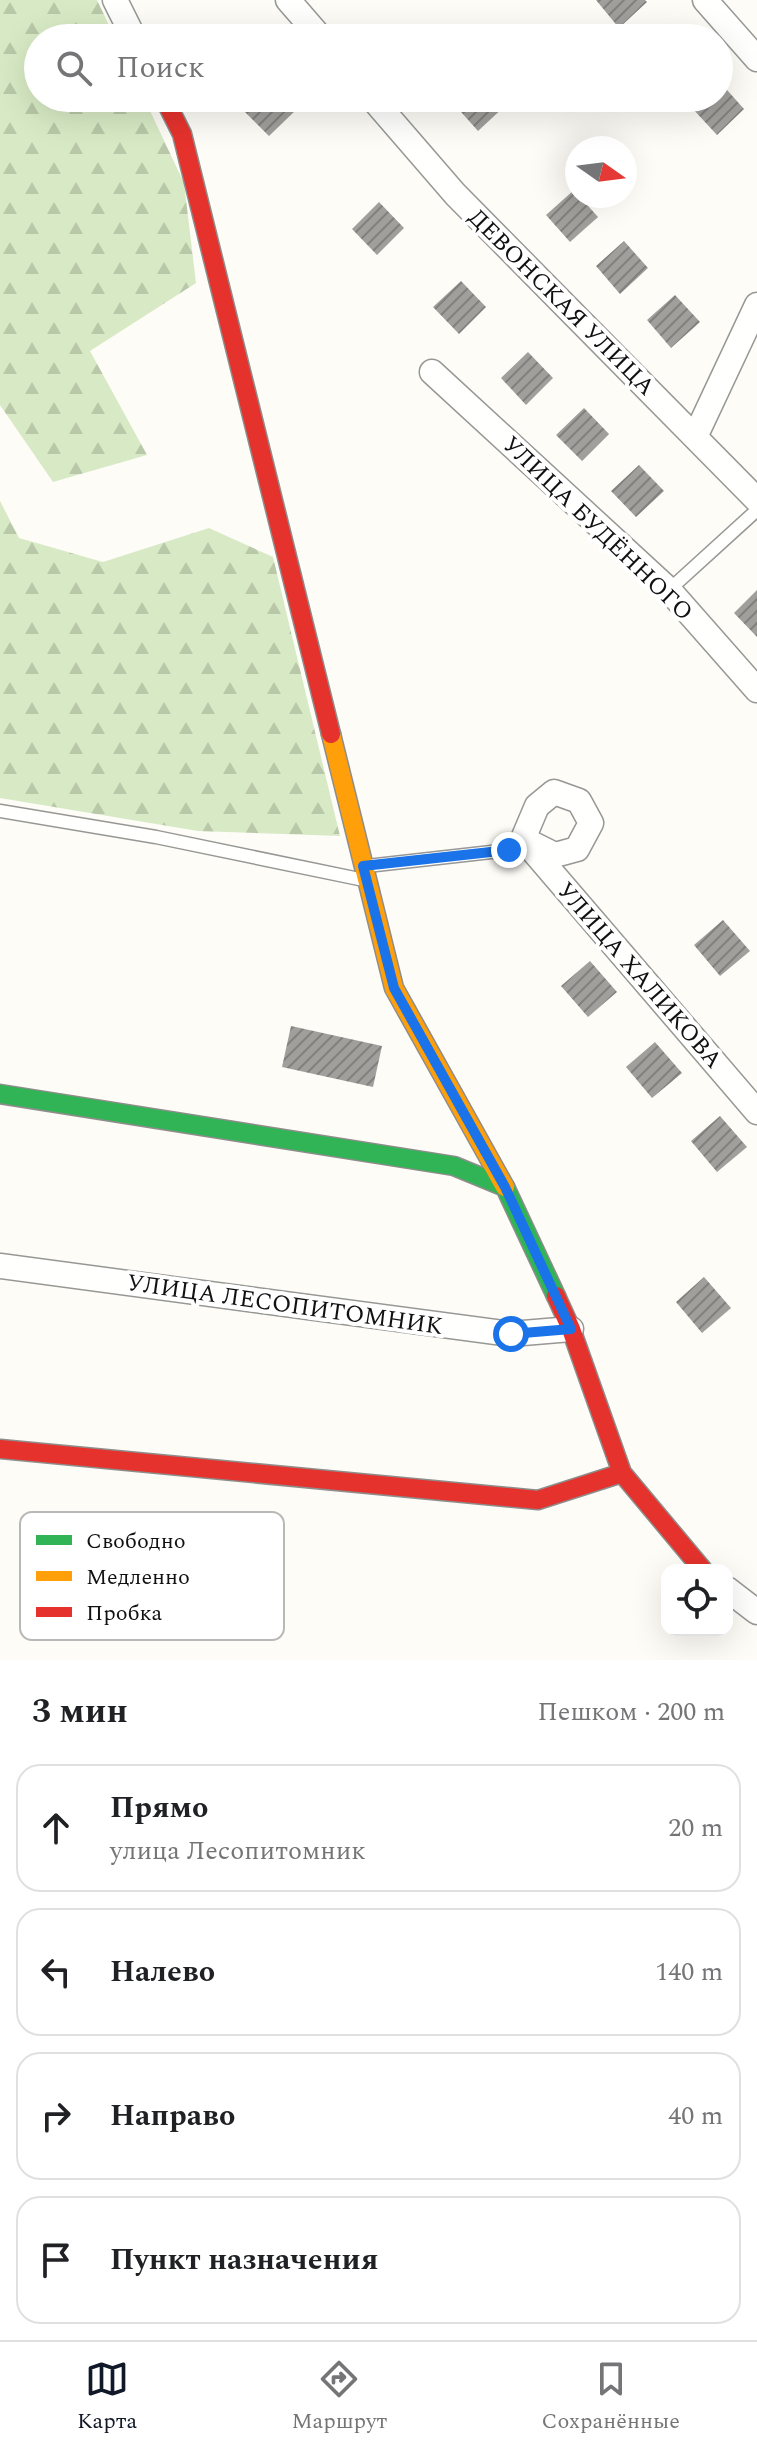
<!DOCTYPE html>
<html lang="ru">
<head>
<meta charset="utf-8">
<style>
	body { margin:0; font-family:Spectral,serif; background:#f2f2f2; color:#202124 }
	.controls { position:absolute; right:24px; bottom:24px; display:grid; overflow:hidden; border-radius:16px; box-shadow:0 8px 32px #0002 }
	.controls button { width:72px; height:72px; display:grid; place-items:center; padding:0; border:0; border-bottom:2px solid #e0e0e0; background:#fff; color:#202124; font:40px sans-serif }
	.compass { position:absolute; left:565px; top:136px; width:72px; height:72px; border-radius:50%; background:#fff; box-shadow:0 8px 32px #0002; rotate:104deg }
	.stop { position:absolute; width:24px; height:24px; margin:-18px; border:6px solid #1a73e8; border-radius:50%; background:#fff }
	.stop.end { background:#1a73e8; border-color:#fff; box-shadow:0 2px 8px #0008 }
	.list { margin:0; padding:0; list-style:none }
	h2 { display:flex; justify-content:space-between; align-items:center; height:104px; margin:0; padding:0 32px; font-size:34px }
	h2 small { font-size:26px; font-weight:400; color:#757577 }
	.list li { display:grid; grid-template-columns:52px 1fr auto; gap:24px; align-items:center; box-sizing:border-box; height:128px; margin:0 16px 16px; padding:0 16px; border:2px solid #e0e0e0; border-radius:24px }
	.list b { display:block; font-size:30px; white-space:nowrap }
	.list p { margin:0; font-size:26px; white-space:nowrap; color:#757577 }
	.list em { font-size:26px; font-style:normal; color:#757577 }
	.icon { flex:none; width:44px; height:44px; fill:none; stroke:currentColor; stroke-width:2; stroke-linecap:round; stroke-linejoin:round }
	.map { position:relative; flex:none; width:757px; height:1660px; overflow:hidden }
	.search { position:absolute; background:#fff; box-shadow:0 8px 32px #0002; left:24px; right:24px; top:24px; height:88px; display:flex; align-items:center; gap:20px; box-sizing:border-box; padding:0 28px; border-radius:44px; color:#757577; font-size:30px }
	.sheet { height:680px; background:#fff }
	nav { display:flex; justify-content:space-around; align-items:center; box-sizing:border-box; height:112px; border-top:2px solid #e0e0e0; background:#fff; font-size:22px; color:#757577 }
	nav a { display:grid; justify-items:center; gap:4px }
	nav .on { color:#111827 }
	.map>svg:first-child { display:block }
	.forest { fill:url(#forest-firs) }
	.building { fill:url(#building-hatch) }
	.lines { fill:none; stroke-linecap:round; stroke-linejoin:round }
	.lane-casing { stroke:#979795; stroke-width:15 }
	.street-casing { stroke:#979795; stroke-width:27 }
	.fast-casing { stroke:#8e8d8b; stroke-width:21 }
	.slow-casing { stroke:#8e8d8b; stroke-width:21 }
	.jam-casing { stroke:#8e8d8b; stroke-width:21 }
	.lane { stroke:#fffffe; stroke-width:12 }
	.street { stroke:#fffffe; stroke-width:24 }
	.fast { stroke:#30b455; stroke-width:18 }
	.slow { stroke:#ff9f0a; stroke-width:18 }
	.jam { stroke:#e5322d; stroke-width:18 }
	.route { stroke:#1a73e8; stroke-width:10 }
	.labels { text-anchor:middle; stroke-width:8; stroke-linejoin:round; paint-order:stroke }
	.street-label { font-size:24px; fill:#111; stroke:#fff }
	.key { fill:#fff; stroke:#b8b8b8; stroke-width:2 }
	.key-label { font-size:22px; fill:#111 }
</style>
</head>
<body>
<div class="map">
<svg width="757" height="1660" viewBox="0 0 757 1660">
	<defs>
		<pattern id="forest-firs" width="22" height="20" patternUnits="userSpaceOnUse" patternTransform="scale(2)"><rect width="22" height="20" fill="#d8eac5"/><path d="M5 1l3.5 6h-7zM16 11l3.5 6h-7z" fill="#b8c8a8"/></pattern>
		<pattern id="building-hatch" width="6" height="6" patternUnits="userSpaceOnUse" patternTransform="scale(2)"><rect width="6" height="6" fill="#a19f9c"/><path d="M-1 1l2-2M0 6l6-6M5 7l2-2" fill="none" stroke="#82807e"/></pattern>
	</defs>
	<rect width="100%" height="100%" fill="#fdfcf7"/>
	<path class="forest" d="M0,0H97L115,38H38V98H144L184,183L196,283L90,351L147,455L53,482L0,405Z
		M0,501L19,538L103,562L209,528L273,557L340,836L198,831L0,798Z"/>
	<path class="building" d="M596,0H645L647,2L619,28Z
		M428,25L440,38H413Z
		M719,81L744,109L717,135L692,108L702,98H719Z
		M256,98H284L296,110L269,136L243,110Z
		M460,98H499L506,105L478,131L454,104Z
		M574,190L598,217L570,242L546,215Z
		M379,202L404,228L377,255L352,229Z
		M624,241L648,268L620,294L596,266Z
		M461,281L486,307L459,334L433,307Z
		M675,295L700,322L671,348L647,320Z
		M528,352L553,378L526,405L501,378Z
		M584,408L609,434L582,461L556,435Z
		M639,465L664,491L636,517L611,491Z
		M757,590V637L734,613Z
		M723,920L750,951L720,976L694,945Z
		M590,961L617,992L588,1017L561,986Z
		M291,1026L382,1046L373,1087L282,1067Z
		M655,1042L682,1073L652,1098L626,1067Z
		M720,1116L747,1147L717,1172L691,1141Z
		M704,1277L731,1308L702,1333L676,1302Z"/>
	<g class="lines">
		<defs>
			<path id="lane" d="M669,590L757,510
				M0,811L156,837L364,880
				M367,866L509,850L523,839"/>
			<path id="street" d="M115,0L134,38
				M288,0L321,38
				M705,0L757,59
				M372,98L455,194L757,500
				M432,372L669,590L757,690
				M695,437L757,305
				M554,792L579,801L591,823L577,849L555,855L523,839L537,806Z
				M523,839L757,1112
				M0,1266L511,1334L571,1329
				M727,1589L757,1612"/>
			<path id="fast" d="M0,1094L454,1166L505,1187L556,1296"/>
			<path id="slow" d="M331,734L394,988L505,1187"/>
			<path id="jam" d="M164,98L182,134L331,734
				M556,1296L571,1329L622,1473L703,1570
				M0,1449L538,1500L622,1473"/>
		</defs>
		<use href="#lane" class="lane-casing"/>
		<use href="#street" class="street-casing"/>
		<use href="#fast" class="fast-casing"/>
		<use href="#slow" class="slow-casing"/>
		<use href="#jam" class="jam-casing"/>
		<use href="#lane" class="lane"/>
		<use href="#street" class="street"/>
		<use href="#fast" class="fast"/>
		<use href="#slow" class="slow"/>
		<use href="#jam" class="jam"/>
	</g>
	<g class="lines">
		<path class="route" d="M509,850L363,866L394,988L505,1187L571,1329L511,1334"/>
	</g>
	<g class="labels">
		<g class="street-label">
			<text transform="translate(562 302) rotate(45)" y="8">ДЕВОНСКАЯ УЛИЦА</text>
			<text transform="translate(598 528) rotate(44)" y="8">УЛИЦА БУДЁННОГО</text>
			<text transform="translate(640 975) rotate(49)" y="8">УЛИЦА ХАЛИКОВА</text>
			<text transform="translate(285 1304) rotate(8)" y="8">УЛИЦА ЛЕСОПИТОМНИК</text>
		</g>
	</g>
	<rect x="20" y="1512" width="264" height="128" rx="12" class="key"/>
	<rect x="36" y="1535" width="36" height="10" fill="#30b455"/>
	<rect x="36" y="1571" width="36" height="10" fill="#ff9f0a"/>
	<rect x="36" y="1607" width="36" height="10" fill="#e5322d"/>
	<g class="key-label">
		<text x="86" y="1548">Свободно</text>
		<text x="86" y="1584">Медленно</text>
		<text x="86" y="1620">Пробка</text>
	</g>
</svg>
<div class="controls">
<button><svg class="icon" aria-label="locate" viewBox="0 0 24 24"><circle cx="12" cy="12" r="6"/><path d="M12 2v4M12 18v4M2 12h4M18 12h4"/></svg></button>
</div>
<svg class="compass" viewBox="-18 -18 36 36"><path d="M0-13l5 13h-10z" fill="#e53935"/><path d="M0 13l5-13h-10z" fill="#757577"/></svg>
<div class="stop" style="left:511px;top:1334px"></div>
<div class="stop end" style="left:509px;top:850px"></div>
<div class="search"><svg class="icon" aria-label="search" viewBox="0 0 24 24"><circle cx="10" cy="10" r="6"/><path d="M15 15l6 6"/></svg>Поиск</div>
</div>
<section class="sheet">
<h2>3 мин<small>Пешком · 200 m</small></h2>
<ul class="list">
<li><svg class="icon" aria-label="ahead" viewBox="0 0 24 24"><path d="M12 20V5M6 11l6-6 6 6"/></svg><div><b>Прямо</b><p>улица Лесопитомник</p></div><em>20 m</em></li>
<li><svg class="icon" aria-label="left" viewBox="0 0 24 24"><path d="M17 20v-9H6M10 6l-5 5 5 5"/></svg><div><b>Налево</b></div><em>140 m</em></li>
<li><svg class="icon" aria-label="right" viewBox="0 0 24 24"><path d="M7 20v-9h11M14 6l5 5-5 5"/></svg><div><b>Направо</b></div><em>40 m</em></li>
<li><svg class="icon" aria-label="arrive" viewBox="0 0 24 24"><path d="M6 21V4h12l-3 4 3 4H6"/></svg><div><b>Пункт назначения</b></div></li>
</ul>
</section>
<nav>
<a class="on"><svg class="icon" aria-label="map" viewBox="0 0 24 24"><path d="M3 6l6-2 6 2 6-2v14l-6 2-6-2-6 2zM9 4v14M15 6v14"/></svg>Карта</a>
<a><svg class="icon" aria-label="directions" viewBox="0 0 24 24"><path d="M12 3l9 9-9 9-9-9zM9 14v-3h6M13 9l2 2-2 2"/></svg>Маршрут</a>
<a><svg class="icon" aria-label="saved" viewBox="0 0 24 24"><path d="M7 4h10v16l-5-4-5 4z"/></svg>Сохранённые</a>
</nav>
</body>
</html>
